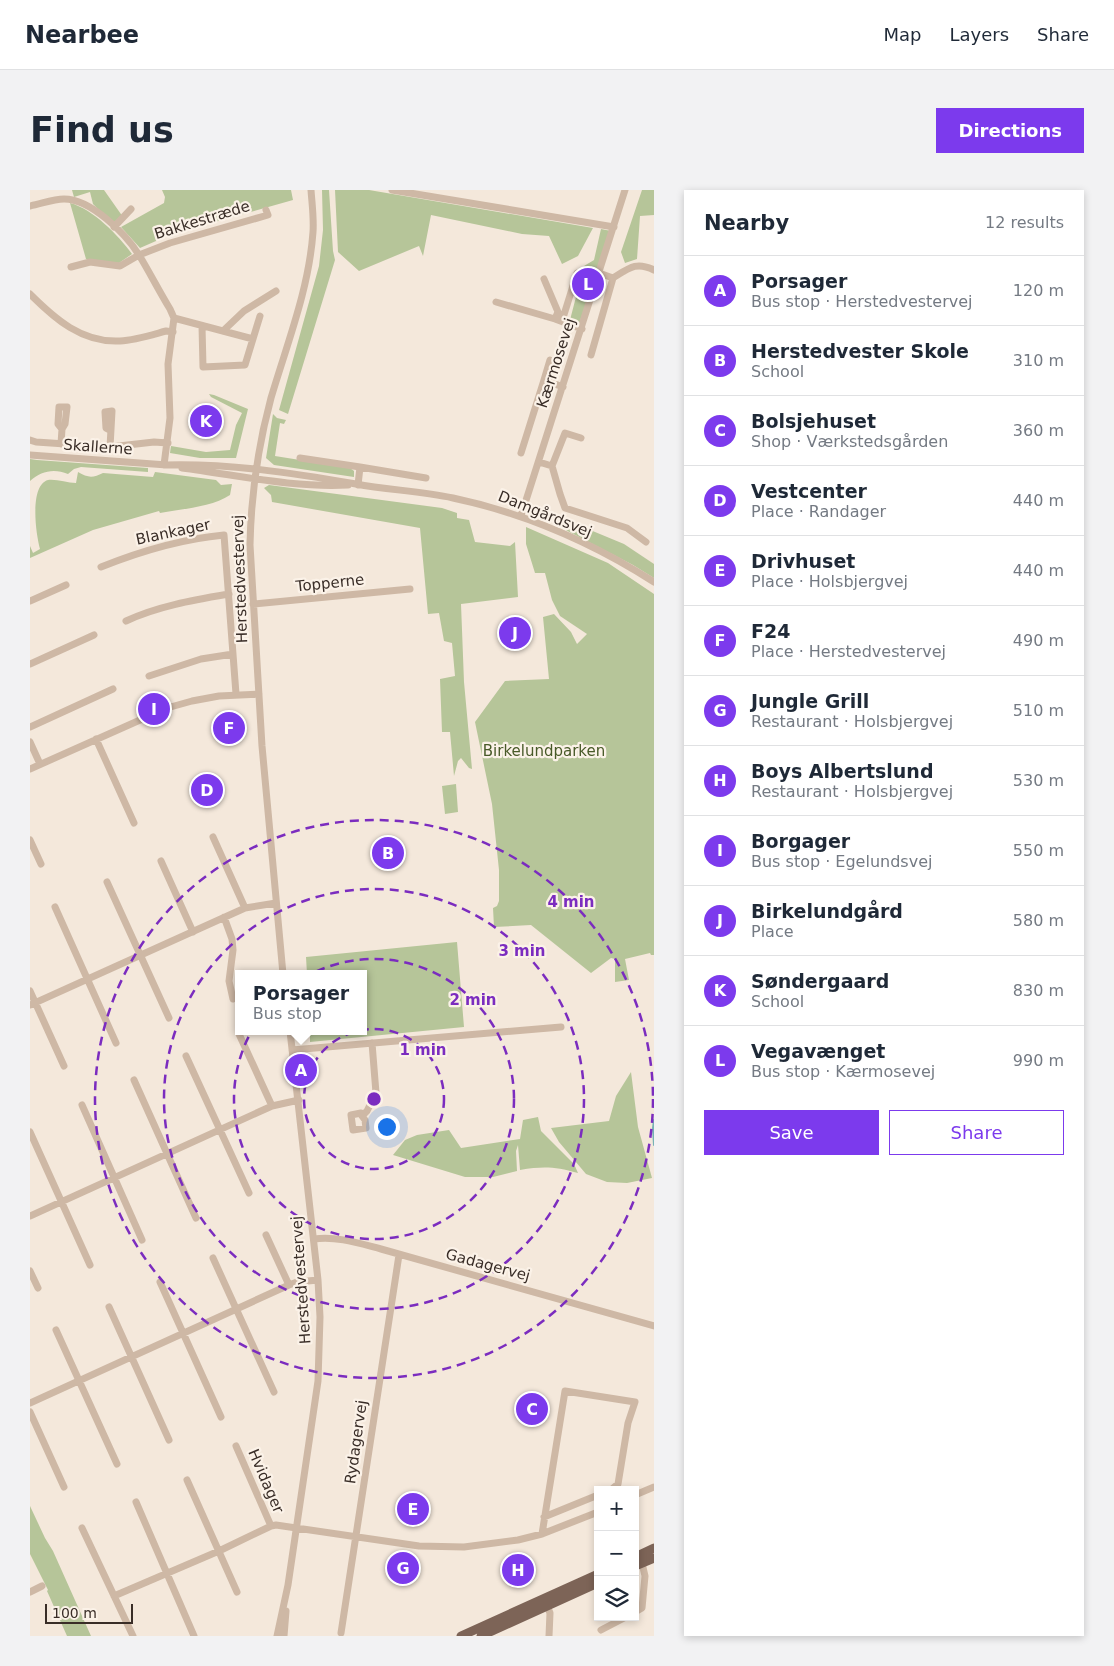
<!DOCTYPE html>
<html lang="en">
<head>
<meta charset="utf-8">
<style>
	body { margin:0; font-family:"DejaVu Sans",sans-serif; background:#f2f2f3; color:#1f2937 }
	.controls { position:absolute; right:15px; bottom:15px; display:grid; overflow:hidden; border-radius:0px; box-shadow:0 2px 8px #0003 }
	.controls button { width:45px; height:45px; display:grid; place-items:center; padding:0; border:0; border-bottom:1px solid #e0e1e3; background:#fff; color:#1f2937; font:25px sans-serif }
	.scale { position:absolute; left:15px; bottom:12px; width:88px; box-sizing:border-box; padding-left:5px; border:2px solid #392d27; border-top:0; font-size:14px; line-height:18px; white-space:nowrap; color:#392d27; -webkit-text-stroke:4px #fbf2e8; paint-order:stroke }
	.you { position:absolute; left:356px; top:936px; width:18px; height:18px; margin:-12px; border:4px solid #fff; border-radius:50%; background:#1a73e8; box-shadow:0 0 0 8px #1a73e833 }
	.badge { display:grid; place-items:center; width:32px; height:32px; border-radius:50%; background:#7c3aed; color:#fff; font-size:16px; font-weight:700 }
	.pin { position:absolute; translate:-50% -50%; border:2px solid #fff; box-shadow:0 1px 5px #0006 }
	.popup { position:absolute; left:205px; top:780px; width:132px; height:65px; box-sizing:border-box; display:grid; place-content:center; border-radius:0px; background:#fff; filter:drop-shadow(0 1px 4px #0005); font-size:16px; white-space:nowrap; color:#747a83 }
	.popup b { font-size:19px; color:#1f2937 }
	.popup::after { content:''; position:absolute; left:50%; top:100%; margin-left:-10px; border:10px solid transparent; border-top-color:#fff }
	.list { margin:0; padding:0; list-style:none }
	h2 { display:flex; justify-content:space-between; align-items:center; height:65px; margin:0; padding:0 20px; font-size:21px }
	h2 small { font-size:16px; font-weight:400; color:#747a83 }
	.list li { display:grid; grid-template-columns:32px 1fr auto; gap:15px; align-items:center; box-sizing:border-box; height:70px; padding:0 20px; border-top:1px solid #e0e1e3 }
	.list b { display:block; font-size:19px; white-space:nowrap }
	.list p { margin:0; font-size:16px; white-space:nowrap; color:#747a83 }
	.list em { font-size:16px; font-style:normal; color:#747a83 }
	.actions { display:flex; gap:10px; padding:15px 20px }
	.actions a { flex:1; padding:11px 0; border:1px solid #7c3aed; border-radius:0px; text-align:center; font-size:18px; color:#7c3aed }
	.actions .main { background:#7c3aed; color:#fff }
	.icon { flex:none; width:28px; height:28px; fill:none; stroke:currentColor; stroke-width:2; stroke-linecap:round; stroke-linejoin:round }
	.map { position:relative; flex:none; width:624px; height:1446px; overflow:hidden; border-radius:0px }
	header { display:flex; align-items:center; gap:30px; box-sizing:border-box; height:70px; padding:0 25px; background:#fff; border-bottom:1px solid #e0e1e3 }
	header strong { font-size:24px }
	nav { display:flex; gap:28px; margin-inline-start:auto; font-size:18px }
	.intro { display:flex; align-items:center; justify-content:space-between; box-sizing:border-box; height:120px; padding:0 30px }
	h1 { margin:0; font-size:35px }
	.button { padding:12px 22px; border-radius:0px; background:#7c3aed; color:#fff; font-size:18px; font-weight:700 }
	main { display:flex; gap:30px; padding:0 30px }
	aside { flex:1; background:#fff; border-radius:0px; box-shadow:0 2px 8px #0003 }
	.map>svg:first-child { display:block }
	.green { fill:#b6c599 }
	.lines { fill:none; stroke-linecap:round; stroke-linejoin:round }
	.stream { stroke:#77b2b5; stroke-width:2 }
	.minor { stroke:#ceb8a5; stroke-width:7 }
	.major { stroke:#7d6457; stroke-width:9 }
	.ring { fill:none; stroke:#7b2cbf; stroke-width:2.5; stroke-dasharray:9 6 }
	.labels { text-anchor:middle; stroke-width:4.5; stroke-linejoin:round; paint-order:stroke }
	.street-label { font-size:15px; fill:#392d27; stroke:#fbf2e8 }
	.park-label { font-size:15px; fill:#485a28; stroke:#fbf2e8 }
	.centre { fill:#7b2cbf; stroke:#fbf2e8; stroke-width:2.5 }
	.ring-label { font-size:15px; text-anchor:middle; font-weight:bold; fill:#7b2cbf; stroke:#fbf2e8; stroke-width:4.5; stroke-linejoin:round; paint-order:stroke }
</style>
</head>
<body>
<header>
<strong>Nearbee</strong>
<nav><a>Map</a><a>Layers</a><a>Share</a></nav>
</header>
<div class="intro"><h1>Find us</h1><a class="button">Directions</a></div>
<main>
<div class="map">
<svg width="624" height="1446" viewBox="0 0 624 1446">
	<rect width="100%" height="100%" fill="#f4e8db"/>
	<path class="green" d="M42,0H74L93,27L83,34L63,14L60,2L44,7Z
		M132,0H261L263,10L142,44L110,58L91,37L134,13L135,7Z
		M292,0H299L303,61L305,70L258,224L249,220L289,76L293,40Z
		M305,0H339L563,38L548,66L532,74L519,46L492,44L401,25L393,66L389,56L329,81L308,62Z
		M612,0H624V25L610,26L607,69L595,73L591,62Z
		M40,13C63,19 88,45 102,64L89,73L56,69Z
		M571,39L581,41L549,134L540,130L554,76L564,70Z
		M179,204L184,205L218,219L206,268H170L140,263L141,256L176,262L200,260L206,235L212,223L181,207Z
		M243,224L247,228L256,230L254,234L250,233L245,266L320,278L324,281V287L244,275L236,268Z
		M0,269L7,270L118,278V282L51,277L44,279L38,284C24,278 11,281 0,291Z
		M48,282C58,288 63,288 73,283L123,287L125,282L186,290L191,295L202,294L200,305C182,317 152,319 130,323L129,321L63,340L0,368V356L3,363L10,359C5,340 0,295 18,290C27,289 37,293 46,293Z
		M239,295L412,318L427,323V328L439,330L445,352L480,356L485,352L488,407L431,414L434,492L442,579L439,578L431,568L428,571L424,586L420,542H412L410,489L425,486L422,453L414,451L409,423L398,424L390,338L242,312L241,305L234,298Z
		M524,325L594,354L624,374V388L603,375L526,335L523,328Z
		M496,337L578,373L624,404V765H621L620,763L595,769L599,790L585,792V769L581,768L561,783L501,735L464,737L463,718L467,716L469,711V680L462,614L445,532L475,491L519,489L513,427L524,424L541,442L547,454L557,444L530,426L522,410L515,383H505L496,354Z
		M426,594L428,622L415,624L412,596Z
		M427,752L434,837L280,852V841H334V784H277L276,767Z
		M601,882L608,937L622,988L597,993L577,992L556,984L529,952L521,938L579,931L586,906Z
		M508,927L511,941L544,974L548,983C525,977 515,976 490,980L488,955L486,961L487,981L463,987H435L363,965L375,950L387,945L419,940L431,958L490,949L493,930Z
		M0,1316L15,1348L23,1361L61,1446H37L17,1401L18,1400L0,1364Z"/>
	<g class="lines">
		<path class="stream" d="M624,930L623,938L624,955"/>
		<path class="minor" d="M362,0L584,37
			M0,16C11,14 23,9 34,9C61,9 96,44 109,65C120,83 129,101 140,119L144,128L138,174L140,228L134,275
			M84,37L101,19
			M41,77L60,72L90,76L109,65L140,53L238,25L236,20
			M569,83L583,88C599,78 606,71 624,80
			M514,89L528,122L525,129L552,139
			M0,104C25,129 52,153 90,151C105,150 121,145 136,141L143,142
			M466,112L525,129
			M144,128L223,149
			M532,131L547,83
			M172,136L173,177L215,175L230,126
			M193,141L214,121L246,101
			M561,165L583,88
			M514,190L520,170
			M0,250L6,252L80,257L124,252L138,253
			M31,254L32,239L35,234L37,217H29L28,234L32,239
			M80,257L82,221L75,222L76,238L80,240
			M491,263L514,190L533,197
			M0,265L137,275
			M270,268L330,277
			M509,272L522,276L530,304L535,318L597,338L616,352
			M134,275C198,273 263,283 326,294C358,300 391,301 423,308C494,323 563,353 624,392
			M522,276L535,243L551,248
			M152,278C207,285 263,298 318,295
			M328,295L330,277L396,288
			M491,326L595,0
			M71,377C111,361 151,349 194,345L206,504
			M0,411L36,395
			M223,414L380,399
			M96,431C128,416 164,410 199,404
			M0,474L64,445
			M119,486L171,469L203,464
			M0,537L83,499
			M66,549L104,633
			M0,552L10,574
			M0,579L137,518L162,511L189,506L229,504
			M183,647L215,718
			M0,650L11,674
			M131,671L163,742
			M77,692L139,828
			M25,717L86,853
			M194,727L202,749L203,760L199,791L203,809
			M253,784L232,556L220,355C221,305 228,256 241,208C257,154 279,99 283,42C284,28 282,14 281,0
			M0,801L34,876
			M0,815L215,718L246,713
			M209,844L242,916
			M262,860L531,837
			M156,866L219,1003
			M104,890L166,1028
			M52,915L112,1050
			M332,926L335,930L336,938L323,940L321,925L331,923L332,926L337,921L346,903L342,853
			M0,942L60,1075
			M0,1026L242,916L269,910
			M236,1045L259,1095
			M284,1049C307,1046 328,1053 351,1059L624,1136
			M183,1068L244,1202
			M0,1081L8,1098
			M130,1092L191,1227
			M79,1117L139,1250
			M26,1140L87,1274
			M0,1213L259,1095L267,1092L288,1090
			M0,1222L34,1297
			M206,1256L241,1336
			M157,1290L207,1402
			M605,1305L624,1297
			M106,1312L164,1446
			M514,1327L568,1305
			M52,1338L103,1446
			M512,1344L535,1201L605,1212L598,1233L588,1294L581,1300
			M0,1402L12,1396
			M84,1406L189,1361L241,1336L246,1335L389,1356L434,1357L488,1350L512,1344L568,1322
			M517,1416L520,1423L519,1446
			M605,1422L612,1418L615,1386L612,1373
			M571,1440L596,1427
			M311,1443L369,1065
			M247,1446L258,1395L288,1191L290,1127L288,1090L260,841
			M254,1446L256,1421"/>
		<path class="major" d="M605,1367L624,1358
			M605,1376L624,1368
			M431,1446L568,1384
			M451,1446L568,1393"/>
	</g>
	<g class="ring">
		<circle cx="344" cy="909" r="70"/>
		<circle cx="344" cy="909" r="140"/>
		<circle cx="344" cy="909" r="210"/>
		<circle cx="344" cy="909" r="279"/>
	</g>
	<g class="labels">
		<g class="street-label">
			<text transform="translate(172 30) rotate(-17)" y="5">Bakkestræde</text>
			<text transform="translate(526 173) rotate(-72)" y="5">Kærmosevej</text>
			<text transform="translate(68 257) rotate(4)" y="5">Skallerne</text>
			<text transform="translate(515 324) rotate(22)" y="5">Damgårdsvej</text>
			<text transform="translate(143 342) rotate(-12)" y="5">Blankager</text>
			<text transform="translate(210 389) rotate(-92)" y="5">Herstedvestervej</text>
			<text transform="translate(300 393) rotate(-6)" y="5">Topperne</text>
			<text transform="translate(458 1075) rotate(15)" y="5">Gadagervej</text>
			<text transform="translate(271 1090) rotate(-94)" y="5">Herstedvestervej</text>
			<text transform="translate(326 1252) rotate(-82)" y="5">Rydagervej</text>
			<text transform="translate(236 1291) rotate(67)" y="5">Hvidager</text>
		</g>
		<g class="park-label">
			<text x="514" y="566">Birkelundparken</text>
		</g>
	</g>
	<circle cx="344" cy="909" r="8" class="centre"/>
	<g class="ring-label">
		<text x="541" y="717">4 min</text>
		<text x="492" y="766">3 min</text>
		<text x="443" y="815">2 min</text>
		<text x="393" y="865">1 min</text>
	</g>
</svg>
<div class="controls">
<button>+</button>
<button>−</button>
<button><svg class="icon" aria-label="layers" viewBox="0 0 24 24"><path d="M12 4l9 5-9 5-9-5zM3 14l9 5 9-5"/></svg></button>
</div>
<div class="scale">100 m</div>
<div class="you"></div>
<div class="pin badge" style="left:271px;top:880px">A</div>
<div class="popup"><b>Porsager</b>Bus stop</div>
<div class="pin badge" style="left:358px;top:663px">B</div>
<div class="pin badge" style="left:502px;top:1219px">C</div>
<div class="pin badge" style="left:177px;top:600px">D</div>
<div class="pin badge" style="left:383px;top:1319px">E</div>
<div class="pin badge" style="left:199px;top:538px">F</div>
<div class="pin badge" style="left:373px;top:1378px">G</div>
<div class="pin badge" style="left:488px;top:1380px">H</div>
<div class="pin badge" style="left:124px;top:519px">I</div>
<div class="pin badge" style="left:485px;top:443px">J</div>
<div class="pin badge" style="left:176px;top:231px">K</div>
<div class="pin badge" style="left:558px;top:94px">L</div>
</div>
<aside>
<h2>Nearby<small>12 results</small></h2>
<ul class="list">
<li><span class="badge">A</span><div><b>Porsager</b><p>Bus stop · Herstedvestervej</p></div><em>120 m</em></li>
<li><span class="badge">B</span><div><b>Herstedvester Skole</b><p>School</p></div><em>310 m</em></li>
<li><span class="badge">C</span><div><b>Bolsjehuset</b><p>Shop · Værkstedsgården</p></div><em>360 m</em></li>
<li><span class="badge">D</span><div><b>Vestcenter</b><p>Place · Randager</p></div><em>440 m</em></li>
<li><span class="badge">E</span><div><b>Drivhuset</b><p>Place · Holsbjergvej</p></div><em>440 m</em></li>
<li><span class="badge">F</span><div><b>F24</b><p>Place · Herstedvestervej</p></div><em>490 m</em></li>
<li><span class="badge">G</span><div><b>Jungle Grill</b><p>Restaurant · Holsbjergvej</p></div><em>510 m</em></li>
<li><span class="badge">H</span><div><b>Boys Albertslund</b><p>Restaurant · Holsbjergvej</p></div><em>530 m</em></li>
<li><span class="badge">I</span><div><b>Borgager</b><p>Bus stop · Egelundsvej</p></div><em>550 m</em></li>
<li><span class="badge">J</span><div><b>Birkelundgård</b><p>Place</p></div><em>580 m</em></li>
<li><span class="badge">K</span><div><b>Søndergaard</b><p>School</p></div><em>830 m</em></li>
<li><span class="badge">L</span><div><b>Vegavænget</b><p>Bus stop · Kærmosevej</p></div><em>990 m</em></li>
</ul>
<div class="actions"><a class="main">Save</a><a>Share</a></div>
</aside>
</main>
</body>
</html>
